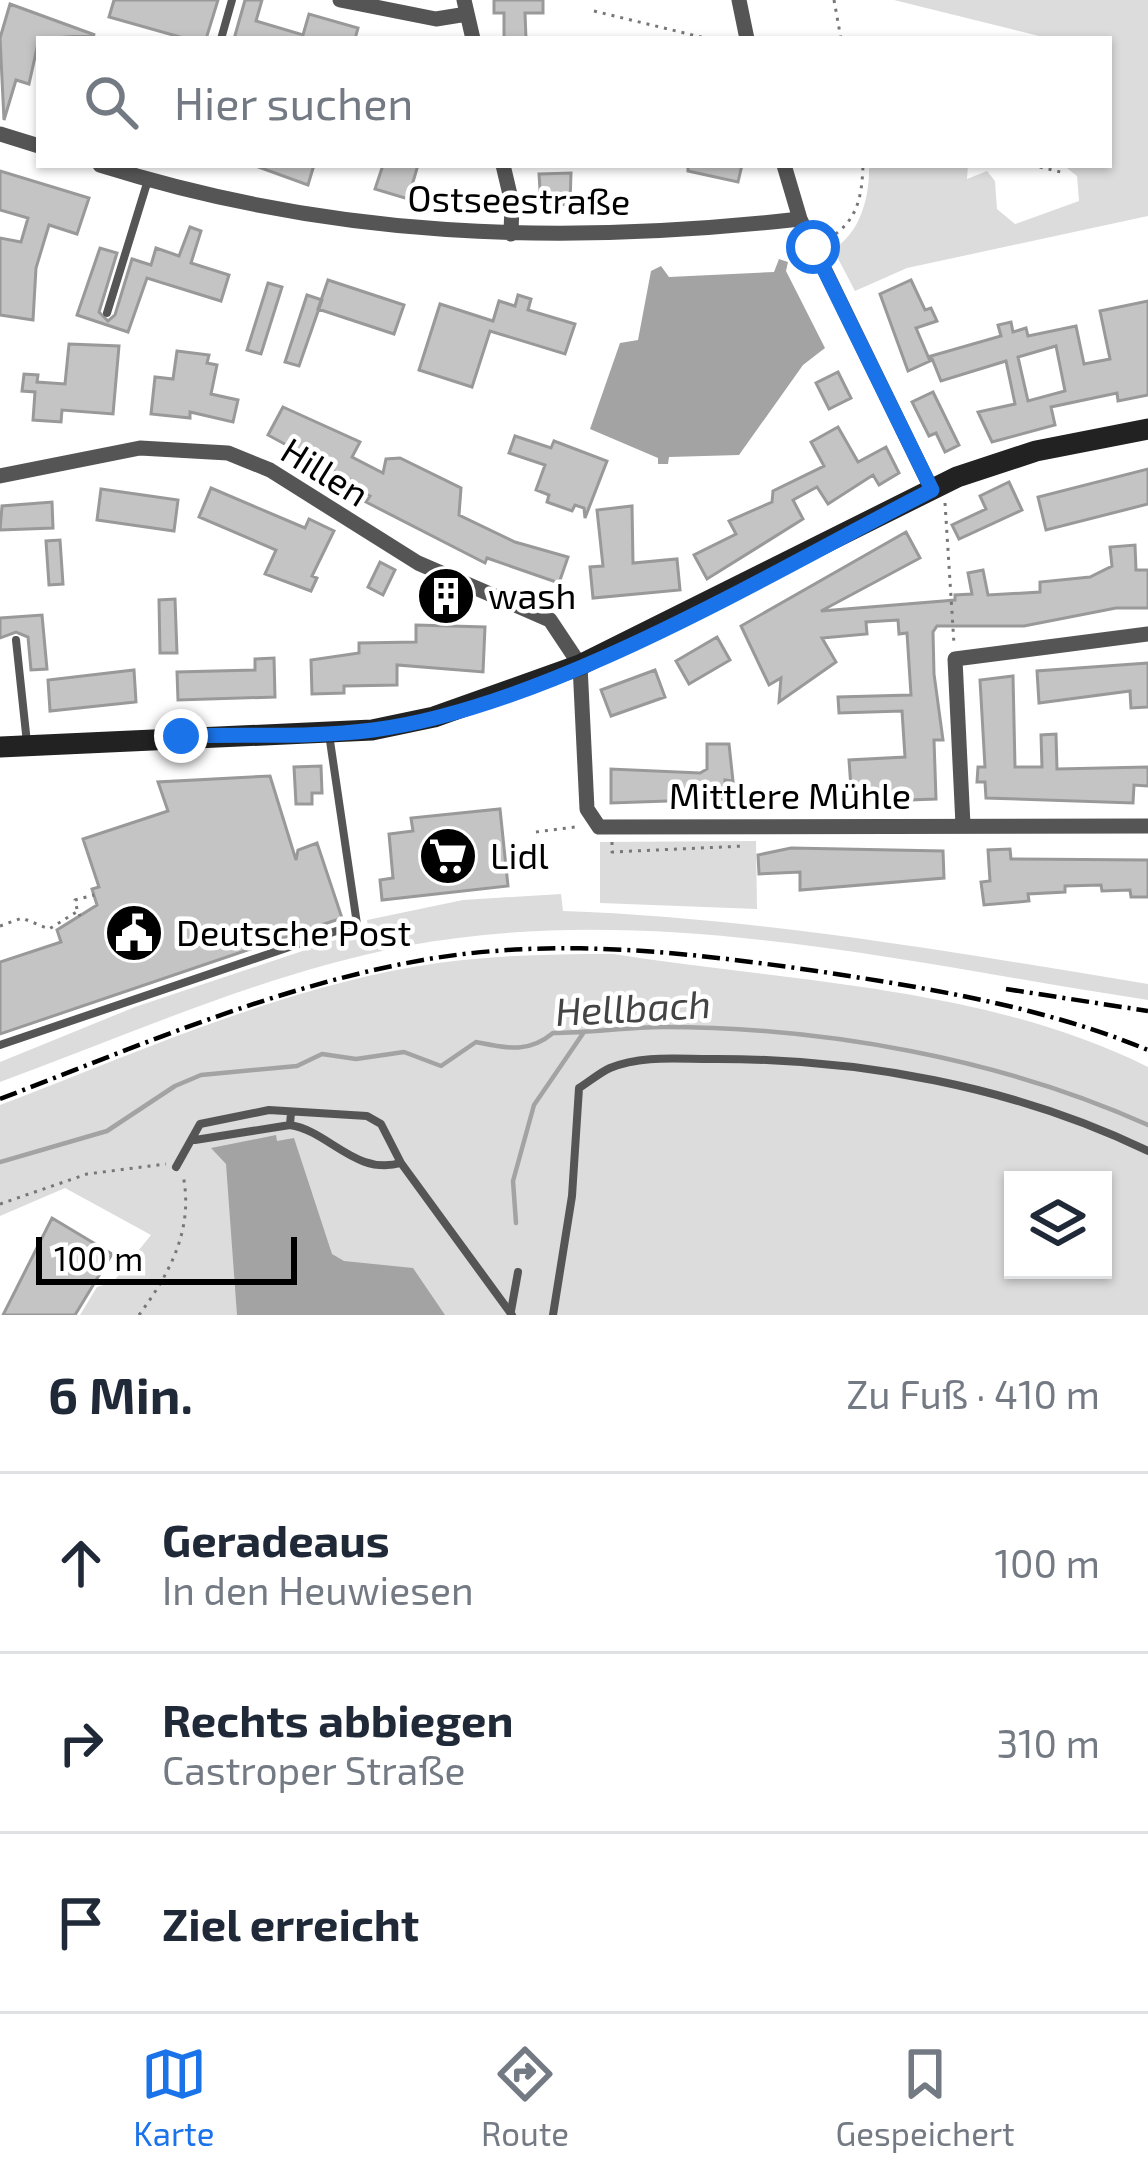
<!DOCTYPE html>
<html lang="de">
<head>
<meta charset="utf-8">
<style>
	body { margin:0; font-family:"Exo 2",sans-serif; background:#f2f2f3; color:#1f2937 }
	.controls { position:absolute; right:36px; bottom:36px; display:grid; overflow:hidden; border-radius:0px; box-shadow:0 3px 9px #0004 }
	.controls button { width:108px; height:108px; display:grid; place-items:center; padding:0; border:0; border-bottom:3px solid #e0e1e3; background:#fff; color:#1f2937; font:60px sans-serif }
	.scale { position:absolute; left:36px; bottom:30px; width:261px; box-sizing:border-box; padding-left:12px; border:6px solid #000; border-top:0; font-size:33px; line-height:42px; white-space:nowrap; color:#000; -webkit-text-stroke:9px #fff; paint-order:stroke }
	.stop { position:absolute; width:36px; height:36px; margin:-27px; border:9px solid #1a73e8; border-radius:50%; background:#fff }
	.stop.end { background:#1a73e8; border-color:#fff; box-shadow:0 3px 12px #0008 }
	.list { margin:0; padding:0; list-style:none }
	h2 { display:flex; justify-content:space-between; align-items:center; height:156px; margin:0; padding:0 48px; font-size:51px }
	h2 small { font-size:39px; font-weight:400; color:#747a83 }
	.list li { display:grid; grid-template-columns:78px 1fr auto; gap:36px; align-items:center; box-sizing:border-box; height:180px; padding:0 48px; border-top:3px solid #e0e1e3 }
	.list b { display:block; font-size:45px; white-space:nowrap }
	.list p { margin:0; font-size:39px; white-space:nowrap; color:#747a83 }
	.list em { font-size:39px; font-style:normal; color:#747a83 }
	.icon { flex:none; width:66px; height:66px; fill:none; stroke:currentColor; stroke-width:2; stroke-linecap:round; stroke-linejoin:round }
	.map { position:relative; flex:none; width:1148px; height:1315px; overflow:hidden }
	.search { position:absolute; background:#fff; box-shadow:0 3px 9px #0004; left:36px; right:36px; top:36px; height:132px; display:flex; align-items:center; gap:30px; box-sizing:border-box; padding:0 42px; border-radius:0px; color:#747a83; font-size:45px }
	.sheet { height:696px; background:#fff }
	nav { display:flex; justify-content:space-around; align-items:center; box-sizing:border-box; height:168px; border-top:3px solid #e0e1e3; background:#fff; font-size:33px; color:#747a83 }
	nav a { display:grid; justify-items:center; gap:6px }
	nav .on { color:#1a73e8 }
	.map>svg:first-child { display:block }
	.green { fill:#dcdcdc; fill-rule:evenodd }
	.water { fill:#a3a3a3 }
	.lines { fill:none; stroke-linecap:round; stroke-linejoin:round }
	.stream { stroke:#a3a3a3; stroke-width:4.5 }
	.building { fill:#c4c4c4; stroke:#999; stroke-width:3; fill-rule:evenodd }
	.path { stroke:#777; stroke-width:3; stroke-dasharray:3 6; stroke-linecap:butt }
	.service { stroke:#555; stroke-width:8 }
	.minor { stroke:#555; stroke-width:15 }
	.secondary { stroke:#222; stroke-width:21 }
	.rail { stroke:#000; stroke-width:4.5; stroke-dasharray:18 6 3 6; stroke-linecap:butt }
	.route { stroke:#1a73e8; stroke-width:15 }
	.labels { text-anchor:middle; stroke-width:9; stroke-linejoin:round; paint-order:stroke }
	.street-label { font-size:36px; fill:#000; stroke:#fff }
	.poi-label { font-size:36px; fill:#000; stroke:#fff; text-anchor:start }
	.water-label { font-size:39px; font-style:italic; fill:#444; stroke:#fff }
</style>
</head>
<body>
<div class="map">
<svg width="1148" height="1315" viewBox="0 0 1148 1315">
	<rect width="100%" height="100%" fill="#fff"/>
	<path class="green" d="M894,0H1148V216L907,268L855,291L833,249C861,233 870,195 869,165H968L967,179L987,171L995,181L997,209L1015,224L1079,201L1077,176L1063,165H1109V39H1051Z
		M756,841L757,909L600,903V842Z
		M561,894L563,911C760,918 953,952 1148,984V1000C905,963 652,900 406,946C266,973 133,1033 0,1082V1062L135,1007L368,929L367,920L463,900Z
		M613,954C789,982 986,986 1148,1067V1315H80L97,1287L113,1282L151,1235L65,1188L0,1216V1105C142,1051 286,985 438,963C496,955 554,954 613,954ZM1013,1180H1103V1270H1013Z"/>
	<path class="water" d="M779,259L788,262L786,271L825,348L803,365L739,455L669,457L668,464H658V458L590,429L620,343L638,340L651,271L661,266L669,277L774,272Z
		M276,1135L277,1141L294,1138L332,1254L344,1261L413,1268L445,1315H237L226,1164L211,1148Z"/>
	<g class="lines">
		<path class="stream" d="M0,1162L107,1131L175,1086L201,1075L297,1066L322,1054L356,1059L404,1052L441,1066L476,1042C506,1048 528,1054 553,1033C590,1033 627,1027 663,1027C825,1027 1002,1059 1148,1125
			M516,1223L513,1181L534,1105L584,1032"/>
	</g>
	<path class="building" d="M114,0H218L206,39H187L109,17Z
		M245,0H262L256,21L303,35L309,14L358,28L355,39H234Z
		M494,0H543V13H525L526,39H504V13H494Z
		M10,4L95,35L39,39L29,84L16,80L4,120L0,38Z
		M253,165H314L308,185Z
		M383,165H418L408,199L375,189Z
		M688,165H742L738,182L688,171Z
		M0,171L89,198L77,234L49,225L36,268L33,320L0,315V238L21,242L28,218L0,210Z
		M571,173L570,204L541,206L539,174Z
		M190,227L201,231L191,263L229,275L221,301L147,278L128,332L77,315L100,248L117,253L99,312L108,321L115,315L132,259L151,265L156,248L179,256Z
		M328,280L404,305L394,334L318,309Z
		M911,280L925,310L931,308L937,321L916,328L930,361L908,371L880,294Z
		M268,283L282,287L261,354L247,350Z
		M307,295L322,300L299,366L285,362Z
		M518,295L531,299L528,310L575,324L565,354L490,331L472,387L419,370L440,304L493,321L499,301L515,306Z
		M1148,301V395L1118,401L1117,393L1051,407L1055,425L992,442L978,412L1015,404L1006,361L941,381L931,356L1001,336L998,325L1011,322L1013,332L1026,328L1028,336L1076,326L1084,364L1110,359L1100,311ZM1056,346L1065,391L1028,401L1018,357Z
		M69,344L119,346L113,414L62,410L61,422L33,420L35,392L22,391L24,374L38,375L37,382L65,384Z
		M177,351L209,355L207,363L217,365L211,394L238,400L233,422L190,412V418L151,414L155,377L173,379Z
		M838,372L851,398L829,409L816,383Z
		M933,392L959,445L945,452L936,433L929,436L912,402Z
		M283,407L360,442L352,457L383,473L386,459L400,458L461,488L459,515L515,542L568,557L559,583L487,558L485,563L366,502L370,496L346,483L349,479L268,435Z
		M838,427L858,462L886,447L899,473L879,485L873,475L828,504L817,487L793,500L803,519L707,579L694,555L736,534L729,521L772,502L773,491L824,466L811,442Z
		M515,436L551,448L554,441L607,461L585,518L584,508L575,505L572,511L547,502L549,495L536,490L545,465L509,453Z
		M1148,469V504L1046,530L1038,497Z
		M1009,482L1022,510L959,539L952,525L986,509L980,496Z
		M211,488L305,528L309,519L334,531L312,576L317,578L311,591L265,574L276,550L199,517Z
		M101,489L178,500L174,531L97,520Z
		M52,502L53,528L0,530L2,506Z
		M632,506L633,563L677,559L680,590L593,598L590,567L603,566L597,510Z
		M906,532L920,558L821,611L955,600V595L972,594L968,573L983,570L988,595L1040,592V582L1090,577L1112,566L1110,547L1135,545L1136,570H1148V608H1116L1024,626H937L933,632L934,674L943,740H934L936,799L852,802L849,760L905,757L902,711L839,713L838,697L911,695L907,633L899,634L898,620L866,622L867,634L822,638L836,662L779,702L781,678L769,685L741,626Z
		M60,540L63,584L49,585L46,541Z
		M380,562L395,570L383,595L368,587Z
		M175,599L177,653H160L159,600Z
		M42,615L47,669L31,670L28,637L16,632L0,638V618Z
		M416,625L485,627L483,672L397,665V685L344,686V693L312,694L311,660L359,653V643L416,642Z
		M717,637L730,660L689,684L676,661Z
		M274,658L275,697L178,700L177,672L255,670V659Z
		M1148,663V707L1131,708L1130,691L1039,703L1037,671Z
		M134,670L136,702L50,711L48,680Z
		M655,670L665,697L611,716L601,690Z
		M1013,676L1015,767H1042L1041,735L1056,734L1057,769L1148,767V786L1134,785L1133,803L986,798L985,782H977L978,767H985L980,680Z
		M707,744H729L733,781L725,780L726,799L611,803V769L700,773L707,769Z
		M321,766L322,793H312V804H296L294,767Z
		M270,776L296,860L298,850L317,843L342,918L0,1034V962L61,942L57,930L97,905L92,889L99,887L83,839L168,811L158,782Z
		M500,809L508,886L382,900L380,880L393,878L389,834L413,831L411,818Z
		M791,848L943,851L944,878L800,890V872L759,874L758,855Z
		M1010,849L1011,859L1148,860V897H1131L1130,890L1102,891L1101,885L1065,886V892L1028,894L1029,901L984,905L981,882L990,881L988,850Z
		M52,1218L112,1254L75,1315H3Z"/>
	<g class="lines">
		<path class="path" d="M834,0L841,39
			M594,11L709,39
			M1031,165L1065,173
			M828,239C857,222 862,198 863,165
			M945,503L954,644
			M536,832L575,827
			M612,842V852L745,846
			M77,909L75,900L94,895
			M0,926L22,918L49,929L78,911L80,916
			M0,1204L87,1174L166,1164
			M139,1315C170,1273 194,1229 183,1175"/>
		<path class="service" d="M221,39L232,0
			M107,313L148,180
			M16,640L27,743
			M0,1045L357,924L329,734
			M290,1125C329,1131 355,1176 401,1163
			M195,1140L290,1125L291,1112
			M176,1167L200,1124L269,1110L367,1116L381,1124L401,1163L512,1315
			M511,1311L518,1272
			M553,1315L572,1196L579,1088C589,1082 599,1073 610,1068C641,1055 678,1059 710,1059C858,1058 1014,1086 1148,1151"/>
		<path class="minor" d="M340,0L436,19L467,14
			M464,0L473,39
			M739,0L747,39
			M0,134L39,146
			M100,165C332,238 559,246 800,219
			M503,165L512,203L511,234
			M784,165L800,219L932,490
			M0,476L140,448L228,453L270,470L418,563L550,620L580,665L587,809L599,827L1148,826
			M963,825L955,659L1148,634"/>
		<path class="secondary" d="M0,747L372,730L434,717L580,665L957,477L1036,451L1148,429"/>
		<path class="rail" d="M1006,989L1148,1011
			M0,1099C138,1046 277,986 423,960C559,936 695,953 830,973C939,990 1046,1008 1148,1050"/>
	</g>
	<g class="lines">
		<path class="route" d="M181,736C244,734 310,738 373,730C550,707 772,572 932,490L813,247"/>
	</g>
	<defs>
		<symbol id="building-disc" viewBox="-11 -11 22 22"><circle r="9.5" fill="#000" stroke="#fff"/><path d="M-4-6H4V6H1V3H-1V6H-4ZM-2.5-4.3h1.7v1.8h-1.7ZM.8-4.3h1.7v1.8H.8ZM-2.5-1h1.7V.8h-1.7ZM.8-1h1.7V.8H.8Z" fill="#fff"/></symbol>
		<symbol id="supermarket-disc" viewBox="-11 -11 22 22"><circle r="9.5" fill="#000" stroke="#fff"/><path d="M-6-5.5h2.5l.6 2H6L4.5 2H-2.5L-4.4-4H-6ZM-1.5 3.2a1.3 1.3 0 1 0 .1 0ZM3 3.2a1.3 1.3 0 1 0 .1 0Z" fill="#fff"/></symbol>
		<symbol id="civic-disc" viewBox="-11 -11 22 22"><circle r="9.5" fill="#000" stroke="#fff"/><path d="M-.6-6.5H3V-4.5H.6V-3L4-1V1h2V6H-6V1h2V-1L-.6-3ZM-1.2 2.5V6h2.4V2.5Z" fill="#fff"/></symbol>
	</defs>
	<g fill-rule="evenodd">
		<use href="#building-disc" x="413" y="563" width="66" height="66"/>
		<use href="#supermarket-disc" x="415" y="823" width="66" height="66"/>
		<use href="#civic-disc" x="101" y="900" width="66" height="66"/>
	</g>
	<g class="labels">
		<g class="street-label">
			<text transform="translate(519 200) rotate(1)" y="13">Ostseestraße</text>
			<text transform="translate(325 472) rotate(32)" y="13">Hillen</text>
			<text x="790" y="809">Mittlere Mühle</text>
		</g>
		<g class="poi-label">
			<text x="488" y="609">wash</text>
			<text x="490" y="869">Lidl</text>
			<text x="176" y="946">Deutsche Post</text>
		</g>
		<g class="water-label">
			<text transform="translate(633 1008) rotate(-3)" y="14">Hellbach</text>
		</g>
	</g>
</svg>
<div class="controls">
<button><svg class="icon" aria-label="layers" viewBox="0 0 24 24"><path d="M12 4l9 5-9 5-9-5zM3 14l9 5 9-5"/></svg></button>
</div>
<div class="scale">100 m</div>
<div class="stop" style="left:813px;top:247px"></div>
<div class="stop end" style="left:181px;top:736px"></div>
<div class="search"><svg class="icon" aria-label="search" viewBox="0 0 24 24"><circle cx="10" cy="10" r="6"/><path d="M15 15l6 6"/></svg>Hier suchen</div>
</div>
<section class="sheet">
<h2>6 Min.<small>Zu Fuß · 410 m</small></h2>
<ul class="list">
<li><svg class="icon" aria-label="ahead" viewBox="0 0 24 24"><path d="M12 20V5M6 11l6-6 6 6"/></svg><div><b>Geradeaus</b><p>In den Heuwiesen</p></div><em>100 m</em></li>
<li><svg class="icon" aria-label="right" viewBox="0 0 24 24"><path d="M7 20v-9h11M14 6l5 5-5 5"/></svg><div><b>Rechts abbiegen</b><p>Castroper Straße</p></div><em>310 m</em></li>
<li><svg class="icon" aria-label="arrive" viewBox="0 0 24 24"><path d="M6 21V4h12l-3 4 3 4H6"/></svg><div><b>Ziel erreicht</b></div></li>
</ul>
</section>
<nav>
<a class="on"><svg class="icon" aria-label="map" viewBox="0 0 24 24"><path d="M3 6l6-2 6 2 6-2v14l-6 2-6-2-6 2zM9 4v14M15 6v14"/></svg>Karte</a>
<a><svg class="icon" aria-label="directions" viewBox="0 0 24 24"><path d="M12 3l9 9-9 9-9-9zM9 14v-3h6M13 9l2 2-2 2"/></svg>Route</a>
<a><svg class="icon" aria-label="saved" viewBox="0 0 24 24"><path d="M7 4h10v16l-5-4-5 4z"/></svg>Gespeichert</a>
</nav>
</body>
</html>
